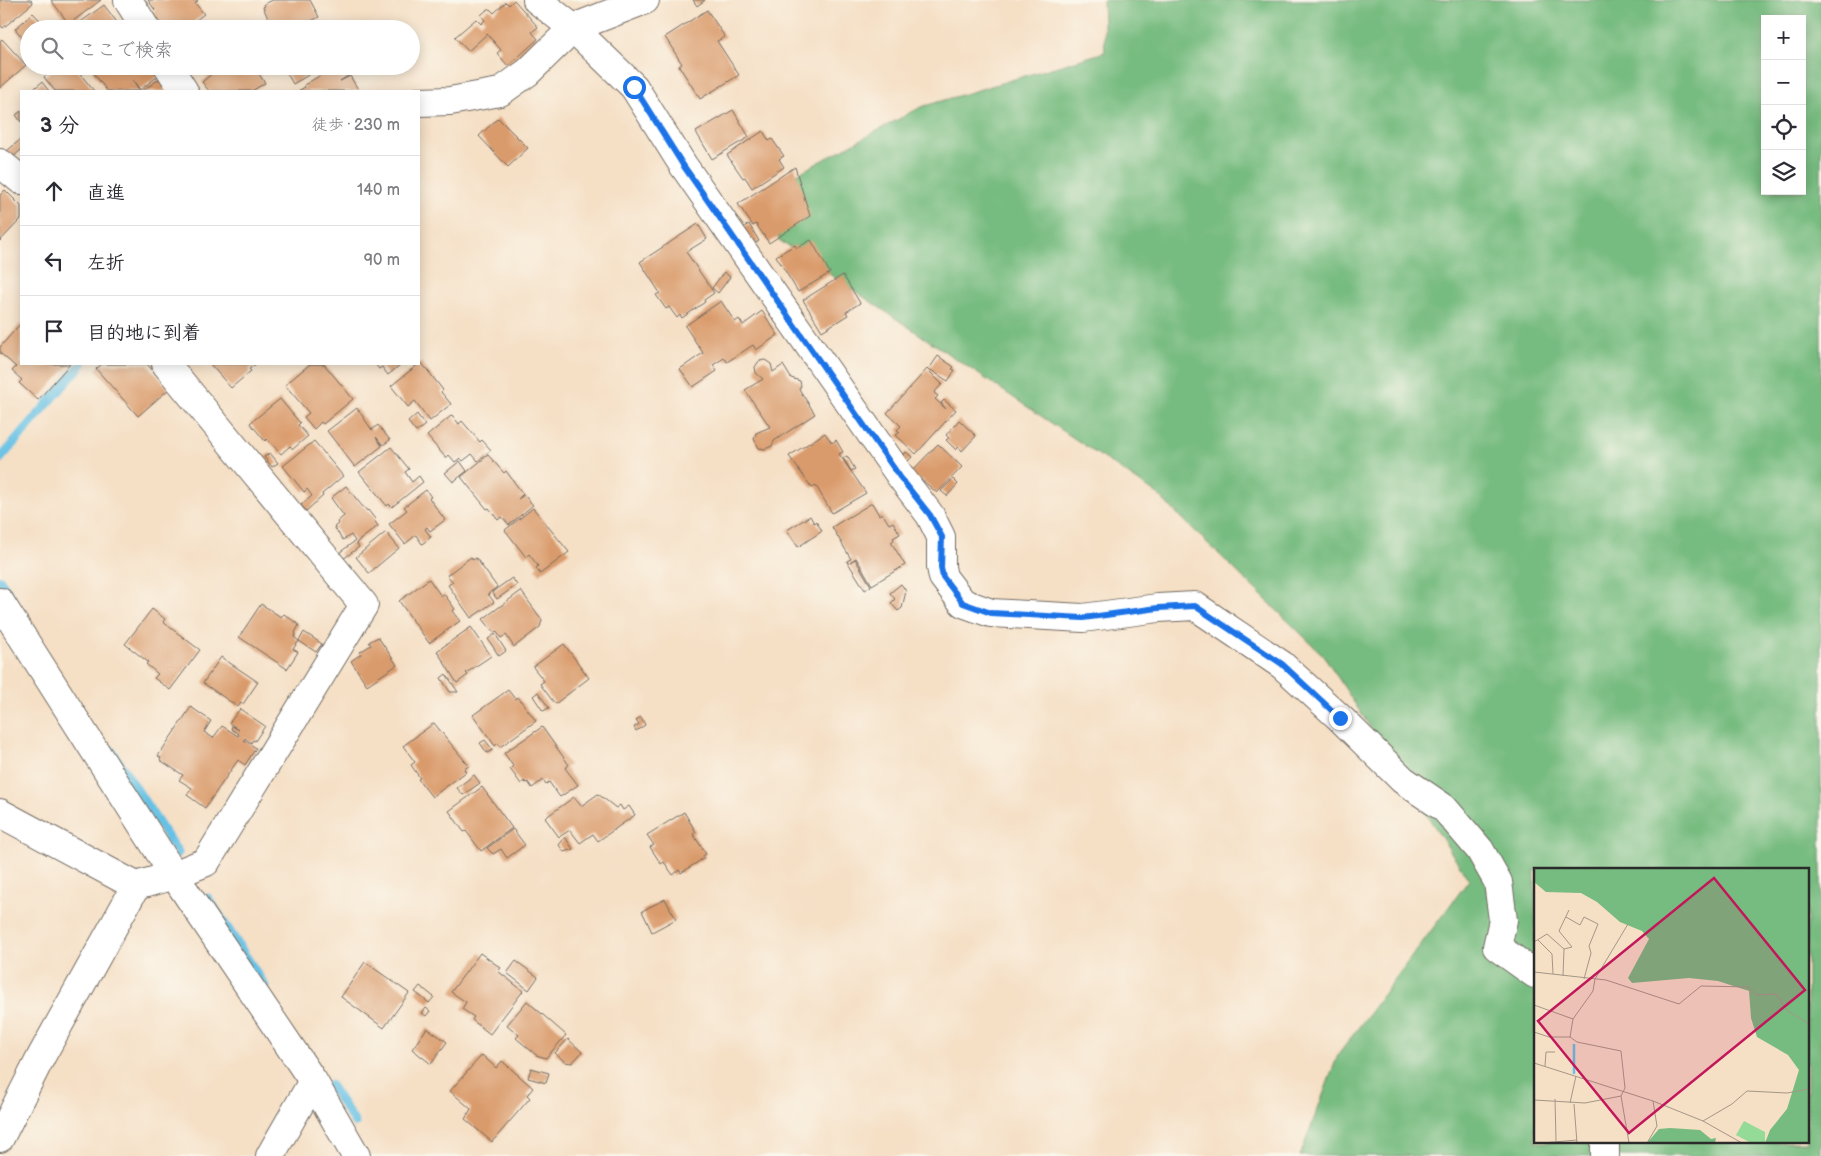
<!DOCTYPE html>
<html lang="ja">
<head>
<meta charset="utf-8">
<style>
	body { margin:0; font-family:"Balsamiq Sans","Klee One",sans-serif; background:#f2f2f3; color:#2b2b33 }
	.controls { position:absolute; right:15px; top:15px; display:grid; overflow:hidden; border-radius:0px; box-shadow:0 2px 12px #0003 }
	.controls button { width:45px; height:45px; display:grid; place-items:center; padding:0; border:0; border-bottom:1px solid #e1e1e2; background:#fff; color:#2b2b33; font:25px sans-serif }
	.stop { position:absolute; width:15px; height:15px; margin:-11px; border:4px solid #1a73e8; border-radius:50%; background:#fff }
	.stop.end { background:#1a73e8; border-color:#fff; box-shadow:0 1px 5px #0008 }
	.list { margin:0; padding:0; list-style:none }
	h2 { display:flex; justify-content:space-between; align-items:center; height:65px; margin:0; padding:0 20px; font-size:21px }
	h2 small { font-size:16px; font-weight:400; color:#7c7c81 }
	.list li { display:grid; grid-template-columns:32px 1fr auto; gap:15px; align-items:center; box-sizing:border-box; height:70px; padding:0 20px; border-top:1px solid #e1e1e2 }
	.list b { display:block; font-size:19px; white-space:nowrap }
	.list em { font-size:16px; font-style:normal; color:#7c7c81 }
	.icon { flex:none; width:28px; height:28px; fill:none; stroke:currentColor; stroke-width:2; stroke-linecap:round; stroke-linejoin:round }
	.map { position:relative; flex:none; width:1821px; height:1156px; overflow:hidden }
	.search { position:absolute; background:#fff; box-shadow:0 2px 12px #0003; left:20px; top:20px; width:400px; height:55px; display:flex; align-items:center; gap:12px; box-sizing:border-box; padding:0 18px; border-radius:28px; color:#7c7c81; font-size:19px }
	.panel { position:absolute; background:#fff; box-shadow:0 2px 12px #0003; left:20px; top:90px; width:400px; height:275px; border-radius:0px }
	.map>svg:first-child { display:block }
	.forest { fill:#76bb7f; stroke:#507355; fill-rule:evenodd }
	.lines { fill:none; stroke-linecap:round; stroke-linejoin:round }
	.stream { stroke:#66c1e4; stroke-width:9 }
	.building { fill:#da9b6c }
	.street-casing { stroke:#726a61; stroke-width:30 }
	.street { stroke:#fff; stroke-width:28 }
	.route { stroke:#1a73e8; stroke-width:6 }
	.inset-river { fill:none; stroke:#66c1e4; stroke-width:2.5 }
	.inset-road { fill:none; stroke:#a49787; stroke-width:1 }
	.view { fill:#c2185b; fill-opacity:0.15; stroke:#c2185b; stroke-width:2.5 }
	.inset-edge { fill:none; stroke:#2b2b2b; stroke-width:2.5 }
</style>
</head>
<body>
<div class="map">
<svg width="1821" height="1156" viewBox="0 0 1821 1156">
	<rect width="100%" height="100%" fill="#fbf7ec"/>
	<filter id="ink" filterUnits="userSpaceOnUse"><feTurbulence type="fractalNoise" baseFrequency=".02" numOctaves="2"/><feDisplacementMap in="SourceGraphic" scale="10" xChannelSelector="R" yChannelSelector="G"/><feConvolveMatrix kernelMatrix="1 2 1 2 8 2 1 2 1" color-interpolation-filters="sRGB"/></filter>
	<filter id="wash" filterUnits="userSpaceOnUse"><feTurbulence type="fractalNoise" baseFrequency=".0096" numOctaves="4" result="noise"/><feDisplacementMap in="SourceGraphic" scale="20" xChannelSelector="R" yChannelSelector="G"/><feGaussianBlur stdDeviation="1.12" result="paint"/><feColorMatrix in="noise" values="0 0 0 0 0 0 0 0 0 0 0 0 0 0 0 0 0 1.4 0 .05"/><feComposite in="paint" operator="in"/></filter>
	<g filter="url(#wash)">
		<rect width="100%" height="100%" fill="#f5dfc5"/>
		<path class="forest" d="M1103,0H1821V1156H1300L1338,1055L1469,880L1324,656L1157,494L779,240L777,185L921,107L1105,52ZM1765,19H1802V191H1765ZM1535,870H1807V1142H1535Z"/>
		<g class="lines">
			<path class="stream" d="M0,459L82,364
				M0,580L12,599
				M111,750L178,853
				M208,898L265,986
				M330,1085L355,1123"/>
		</g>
		<g id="blocks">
			<path class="building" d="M0,0H31L33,3L3,28L0,25Z
				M51,0H101L69,24Z
				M148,0H197L198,1L195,3L204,14L184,29H164L160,24L158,25L150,15L155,10Z
				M273,0H310L319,17L296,29H262L271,25L263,7L265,6L264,4Z
				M514,0L538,27L532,32L538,39L508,66L497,53L501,50L487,34L468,51L455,37L476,19L481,24L485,20L481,15L489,8L494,13L506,2L509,5Z
				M693,0H705L697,6Z
				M104,5L122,29H71Z
				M707,10L725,37L717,41L739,75L700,99L679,66L682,64L665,37Z
				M33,13L48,29H29V45L15,29Z
				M322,21L326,29H308Z
				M2,39L26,65L0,88V41Z
				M57,66H74L94,91H55L44,77Z
				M99,66H149L158,76L140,90L133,80L139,90L137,91H107L92,71Z
				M221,66H249L251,69L246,72L248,74L255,68L265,83L252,91H209L202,82Z
				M283,66H297L302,74L298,66H324L293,84Z
				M336,66H342L348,76L340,81L350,76L359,91H298L305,87L304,85Z
				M159,79L166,88L164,89L166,91H142Z
				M42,82L49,91H31Z
				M733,110L749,137L712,159L696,132Z
				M21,111V122L16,115Z
				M498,118L528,148L508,167L479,136Z
				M763,131L769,141L772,139L784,156L779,159L784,167L752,188L745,177L743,178L727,155Z
				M21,139V150L12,158L7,151Z
				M795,167L810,216L769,243L756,224L753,226L738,204Z
				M5,190L21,206V219L0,241V195Z
				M698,224L707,239L686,252L714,293L704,300L705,302L682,318L680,315L677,318L669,307L666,309L656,295L660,293L640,262Z
				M749,224L759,241L748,247L739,230Z
				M811,240L830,273L798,292L776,256L795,245L797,248Z
				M724,272L730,277L718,293L712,288Z
				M843,275L860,303L846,312L848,315L822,331L803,300Z
				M721,301L735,322L739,319L743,325L762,311L778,335L756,350L753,345L727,362L724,358L713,365L717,371L693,387L680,369L703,353L685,326Z
				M21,323V364H70L38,400L19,383L22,380L12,371L16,367L0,353V347Z
				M938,356L954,367L952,369L955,370L948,381L929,369Z
				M765,360L771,364L773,372L783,365L791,378L800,381L801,386L799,389L815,414L774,441L772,446L765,449L759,448L754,439L756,433L770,427L745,390L763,379L756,373L755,367L759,361Z
				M421,362L443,390L441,392L451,404L430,421L415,401L408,407L391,386Z
				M102,364H147L169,389L138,416L96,369Z
				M210,364H256L249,369L251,371L231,388Z
				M310,364H324L353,399L323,424L321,422L314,429L304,417L309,413L285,385Z
				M375,364H401L388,375L382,367L379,369Z
				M927,369L942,384L934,393L938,396L935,399L946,409L941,403L944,400L956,410L916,454L896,435L900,432L897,430L901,426L887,413Z
				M280,399L300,423L298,425L308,436L293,449L290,446L281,454L267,439L265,441L250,423Z
				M357,408L372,430L378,425L390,440L383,445L376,437L382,446L355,467L327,431Z
				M417,414L425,425L416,432L408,422Z
				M452,415L459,424L462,421L480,442L482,440L491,450L478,461L472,454L463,461L460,458L455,462L449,455L446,458L427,436Z
				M959,420L976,436L962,451L959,447L956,450L946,440L949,438L946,435Z
				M825,433L832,443L836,440L843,452L839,454L866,493L832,513L816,486L812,488L789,456Z
				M314,441L343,476L322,494L323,496L306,511L301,505L312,496L307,489L304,492L283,466Z
				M938,444L962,467L937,493L921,479L919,481L910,473Z
				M391,447L409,469L405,472L412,482L419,476L423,482L392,507L389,504L387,506L359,472Z
				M906,452L912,457L903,466L898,461Z
				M270,453L278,463L272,467L264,457Z
				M488,455L504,473L506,471L523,494L518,499L524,495L533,505L509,525L502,517L498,520L489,508L487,509L461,477Z
				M847,456L855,469L851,471L843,458Z
				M460,461L467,471L453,482L445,473Z
				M953,479L958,484L947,496L941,491Z
				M346,486L363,507H364L367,511L368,510L375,519L374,520L378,526L356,543L359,547L343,559L339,553L355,541L351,535L343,540L334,527L338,524L337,522L344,516L331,498Z
				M426,490L431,497L429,498L445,520L430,531L427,527L425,529L431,537L422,544L416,535L405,544L389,524L407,510L404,507Z
				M872,503L879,515L882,513L889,524L893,522L900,534L893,538L894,540L891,542L905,565L872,585L856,558L850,562L855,559L871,586L865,590L847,561L851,559L832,527Z
				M533,508L569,552L540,574L536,568L538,566L529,554L526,557L505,530Z
				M810,516L814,523L816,521L822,531L798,547L787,530Z
				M386,532L399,548L369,573L356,557Z
				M471,557L473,560L476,558L497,587L488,594L494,602L471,618L448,585L453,582L447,575Z
				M512,578L517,585L497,599L492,592Z
				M429,579L441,596L444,594L455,609L452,611L460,621L429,643L399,601Z
				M901,584L906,591L902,608L898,611L891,603L895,599L890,593Z
				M521,591L542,620L540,627L514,647L506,635L501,638L496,631L494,633L483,619Z
				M261,604L281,617L284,614L299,625L295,633L296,634L294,637L299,641L293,649L298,652L287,669L239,637Z
				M152,609L165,619L163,622L200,650L170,690L154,678L158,674L146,664L148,662L125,644Z
				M471,627L491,656L466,673L468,675L457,683L437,651Z
				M304,632L322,644L316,652L299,641Z
				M495,634L506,651L499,656L488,639Z
				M378,637L397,665L367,685L351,661L361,654L360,652L371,645L369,642Z
				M564,644L589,678L555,704L540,684L544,681L533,667Z
				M221,657L258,682L243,704L241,703L238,707L203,683Z
				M446,674L458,692H450L441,678Z
				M508,690L515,699L518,697L536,721L500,747L498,743L495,746L473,715Z
				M538,692L549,708L543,711L533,696Z
				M191,707L211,721L204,732L213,738L222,726L238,736L239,734L231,729L232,726L239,730L229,723L240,709L265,726L255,741L253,740L251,743L245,738L244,740L256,748L245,765L238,760L205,808L187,795L192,788L179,780L183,775L160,760L161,758L158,756Z
				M641,717L645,725L636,731L634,727L639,724L636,720Z
				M434,723L469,766L464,769L466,772L432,797L418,779L420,778L411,765L415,762L403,746Z
				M542,727L569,765L565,768L578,785L560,797L549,782L546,784L543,780L532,788L528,782L526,783L524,781L521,784L510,769L513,766L504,753Z
				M485,740L493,750L487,753L480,743Z
				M474,775L480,783L463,795L457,788Z
				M482,787L512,828L481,851L466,831L464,832L449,811Z
				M598,794L616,808L620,805L623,810L629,806L635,815L598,841L593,834L580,843L570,830L559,837L545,818L574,797L581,806Z
				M684,812L696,832L693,834L706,854L703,856L704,858L681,873L679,870L673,875L664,862L661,864L650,847L654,845L647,835Z
				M513,829L525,845L507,858L501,849L493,854L487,848Z
				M565,837L573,849L564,852L559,845Z
				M665,899L676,919L652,932L642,911Z
				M480,953L501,968L498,971L523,991L490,1034L472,1020L474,1017L462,1009L466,1002L451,992Z
				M516,961L538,977L529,990L507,973Z
				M365,962L409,993L384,1028L341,997Z
				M420,986L434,997L429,1003L415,992Z
				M527,1001L566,1035L546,1058L536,1055L516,1038L519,1035L507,1025Z
				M426,1008L430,1011L426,1016L422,1013Z
				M427,1028L447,1042L431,1064L412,1049Z
				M568,1039L582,1052L572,1063L565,1062L555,1053Z
				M482,1055L496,1068L502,1061L533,1088L527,1095L530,1098L492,1142L465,1119L471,1109L450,1091Z
				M531,1068L549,1073L546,1083L528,1078Z"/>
		</g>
	</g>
	<g filter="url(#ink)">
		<use href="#blocks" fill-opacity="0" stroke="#726a61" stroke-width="1"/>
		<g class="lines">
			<defs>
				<path id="street" d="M128,0L146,29
					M537,0L573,28L634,87L683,165L901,477L930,515L941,537V567L943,577L963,603L991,613L1083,618L1158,608L1195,606L1282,665L1340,718L1403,780L1444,808L1480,850L1498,882L1503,920L1497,947L1535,974
					M168,66L184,91
					M419,102L450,101L500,92L528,72L573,28L645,0
					M0,163L21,180
					M0,602L174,875L313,1081L356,1156
					M0,813L136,886L174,875L206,862L364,605L166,364
					M0,1138L42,1055L136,886
					M1605,1142V1156
					M270,1156L313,1081"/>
			</defs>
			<use href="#street" class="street-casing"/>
			<use href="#street" class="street"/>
		</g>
	</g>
	<g class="lines" filter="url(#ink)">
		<path class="route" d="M634,87L683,165L900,477L930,515L942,537L941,567L943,577L963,603L991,613L1083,618L1158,608L1195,606L1282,664L1340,718"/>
	</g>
	<g transform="translate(1534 868)">
		<rect width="275" height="275" fill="#f5dfc5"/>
		<path d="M210,253L231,264V275H217L202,267Z" fill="#93db96"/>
		<path d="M0,0H275V275H231L236,262L253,241L265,202L254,187L223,169L217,150L215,123L184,113L155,110L98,115L94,110L115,71L108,63L86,54L63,34L47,25L12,24L0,14ZM136,260L166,262L177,271L182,270L181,275H113L125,261Z" fill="#76bb7f"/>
		<path class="inset-river" d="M40,206V176"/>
		<path class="inset-road" d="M32,49L46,57L50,49L64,56L55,78L57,85L50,111M4,72L18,86L19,106M0,74L13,66L30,81L29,108M30,81L38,79L25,63L35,42M0,104L72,112L145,136L167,118L214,119L223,127L242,126L254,143L275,156M0,137L39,151M0,164L15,169H36M0,195L119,233L169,253L208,275M11,198L12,184H21M87,228L95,275M21,231L22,273M0,232L51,235L87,228L91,220L87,183L43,174L36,169L39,151L59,123L61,111L94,56M36,235L42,208M40,236L43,275M169,253L198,236L213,223L253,225L275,221M8,275L43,272M113,275L123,258L119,233"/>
		<path class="view" d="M180,10L271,122L95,265L4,153Z"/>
		<rect width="275" height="275" class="inset-edge"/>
	</g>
</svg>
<div class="controls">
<button>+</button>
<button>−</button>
<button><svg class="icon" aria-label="locate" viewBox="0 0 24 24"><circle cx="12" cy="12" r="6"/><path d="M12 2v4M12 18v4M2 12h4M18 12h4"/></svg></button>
<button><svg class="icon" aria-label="layers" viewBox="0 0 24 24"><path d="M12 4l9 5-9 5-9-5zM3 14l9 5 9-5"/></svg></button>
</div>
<div class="stop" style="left:634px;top:87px"></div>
<div class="stop end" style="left:1340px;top:718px"></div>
<div class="search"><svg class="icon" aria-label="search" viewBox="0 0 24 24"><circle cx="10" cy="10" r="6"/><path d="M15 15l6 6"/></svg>ここで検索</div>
<section class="panel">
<h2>3 分<small>徒歩 · 230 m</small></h2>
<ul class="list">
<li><svg class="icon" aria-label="ahead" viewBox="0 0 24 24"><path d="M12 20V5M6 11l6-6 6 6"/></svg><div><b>直進</b></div><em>140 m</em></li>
<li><svg class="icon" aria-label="left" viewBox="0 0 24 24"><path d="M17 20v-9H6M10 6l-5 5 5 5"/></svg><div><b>左折</b></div><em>90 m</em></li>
<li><svg class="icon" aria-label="arrive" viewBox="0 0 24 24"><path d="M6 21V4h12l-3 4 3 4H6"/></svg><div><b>目的地に到着</b></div></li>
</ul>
</section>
</div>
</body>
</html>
